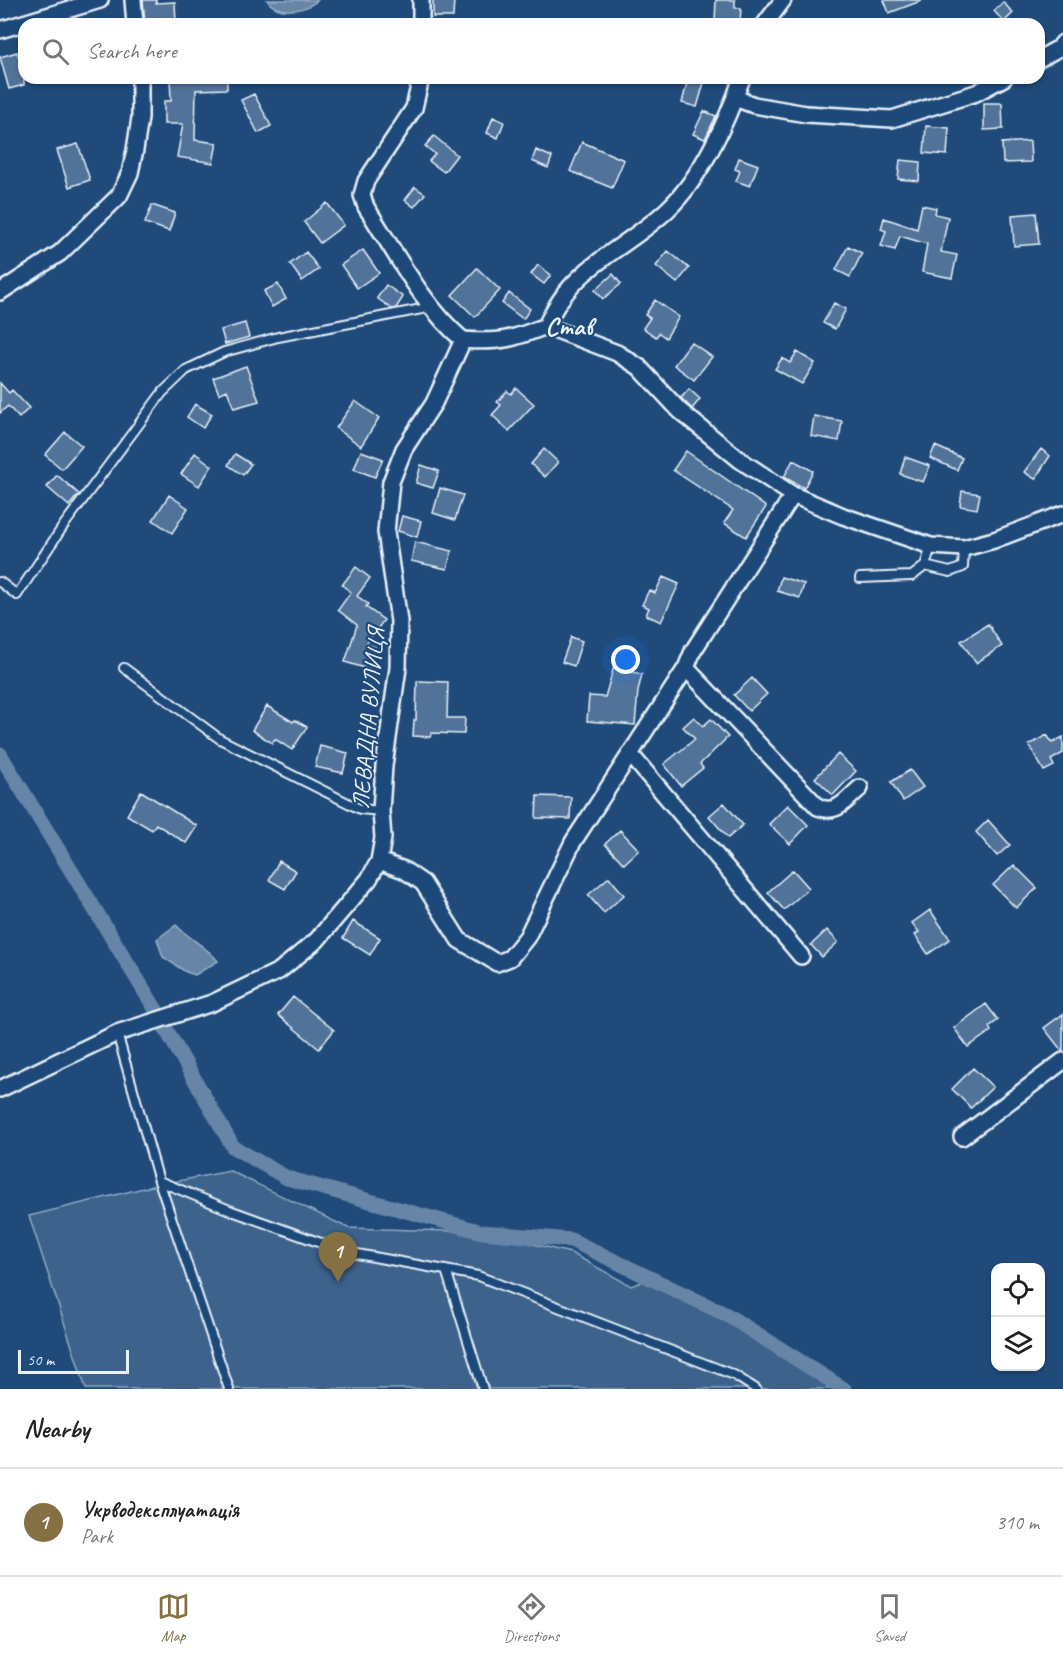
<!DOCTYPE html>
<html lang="en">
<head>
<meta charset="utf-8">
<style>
	body { margin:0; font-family:Caveat,sans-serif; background:#f6f6f6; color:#202124 }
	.controls { position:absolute; right:18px; bottom:18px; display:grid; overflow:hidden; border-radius:12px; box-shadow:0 2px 4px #0004 }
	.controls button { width:54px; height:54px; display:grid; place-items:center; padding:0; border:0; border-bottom:2px solid #e0e0e0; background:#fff; color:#202124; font:30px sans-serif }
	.scale { position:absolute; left:18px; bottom:15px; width:111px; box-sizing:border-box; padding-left:6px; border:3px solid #e8f1f8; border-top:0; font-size:16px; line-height:21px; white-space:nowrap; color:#e8f1f8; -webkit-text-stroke:4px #1f4a7a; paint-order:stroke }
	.you { position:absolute; left:626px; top:660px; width:21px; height:21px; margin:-15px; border:4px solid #fff; border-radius:50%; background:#1a73e8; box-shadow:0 0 0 9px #1a73e833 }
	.badge { display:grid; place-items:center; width:39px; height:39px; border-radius:50%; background:#847042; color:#fff; font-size:20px; font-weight:700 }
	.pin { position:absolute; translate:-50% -50px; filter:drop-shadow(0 2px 3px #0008) }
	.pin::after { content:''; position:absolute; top:32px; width:21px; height:18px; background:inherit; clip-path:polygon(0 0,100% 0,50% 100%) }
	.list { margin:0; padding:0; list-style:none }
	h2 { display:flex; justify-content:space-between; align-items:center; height:78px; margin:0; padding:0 24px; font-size:26px }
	h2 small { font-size:20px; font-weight:400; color:#757577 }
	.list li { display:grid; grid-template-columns:39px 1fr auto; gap:18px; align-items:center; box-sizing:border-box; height:108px; padding:0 24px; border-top:2px solid #e0e0e0 }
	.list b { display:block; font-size:22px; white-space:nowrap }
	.list p { margin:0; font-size:20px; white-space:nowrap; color:#757577 }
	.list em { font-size:20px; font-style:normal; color:#757577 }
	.icon { flex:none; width:33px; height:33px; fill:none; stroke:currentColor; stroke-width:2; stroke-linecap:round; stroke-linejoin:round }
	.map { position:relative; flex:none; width:1063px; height:1389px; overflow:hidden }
	.search { position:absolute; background:#fff; box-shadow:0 2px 4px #0004; left:18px; right:18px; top:18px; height:66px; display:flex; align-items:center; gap:15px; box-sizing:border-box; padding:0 21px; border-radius:18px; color:#757577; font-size:22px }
	.sheet { height:186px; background:#fff }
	nav { display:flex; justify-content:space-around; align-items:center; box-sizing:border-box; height:84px; border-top:2px solid #e0e0e0; background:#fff; font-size:16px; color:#757577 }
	nav a { display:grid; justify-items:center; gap:3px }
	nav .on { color:#847042 }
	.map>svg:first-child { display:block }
	.green { fill:#3c628c; stroke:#92aac2; stroke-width:1.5 }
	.water { fill:#6685a7; stroke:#9ab0c7; stroke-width:1.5 }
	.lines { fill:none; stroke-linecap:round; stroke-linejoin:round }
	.canal { stroke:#6685a7; stroke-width:15 }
	.building { fill:#517399; stroke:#e8f1f8; stroke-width:1.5 }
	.lane-casing { stroke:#e8f1f8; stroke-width:12 }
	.street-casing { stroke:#e8f1f8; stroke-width:20 }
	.lane { stroke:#1f4a7a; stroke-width:8 }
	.street { stroke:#1f4a7a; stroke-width:15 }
	.labels { text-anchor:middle; stroke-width:4.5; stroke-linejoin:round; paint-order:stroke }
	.street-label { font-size:24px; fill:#e8f1f8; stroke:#1f4a7a }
	.neighbourhood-label { font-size:26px; font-weight:bold; fill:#e8f1f8; stroke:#1f4a7a }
</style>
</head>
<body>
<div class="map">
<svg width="1063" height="1389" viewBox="0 0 1063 1389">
	<rect width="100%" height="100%" fill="#1f4a7a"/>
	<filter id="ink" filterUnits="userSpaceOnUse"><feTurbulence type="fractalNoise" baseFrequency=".0167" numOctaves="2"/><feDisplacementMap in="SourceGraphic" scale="12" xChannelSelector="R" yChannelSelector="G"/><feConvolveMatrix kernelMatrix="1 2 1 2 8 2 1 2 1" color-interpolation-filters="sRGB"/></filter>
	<g filter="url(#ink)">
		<path class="green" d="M230,1171L348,1228L482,1232L571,1253L631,1286L649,1279L727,1315L799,1361L838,1389H86L29,1216L152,1186Z"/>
		<path class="water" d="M267,0H318C306,11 277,16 267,0Z
			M176,925C189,939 206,946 218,961L195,975L186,972L163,957L157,939Z"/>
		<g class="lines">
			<path class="canal" d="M0,754L156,1010
				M163,1024L233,1147L287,1178L482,1232L571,1240L727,1315L844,1389"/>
		</g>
		<path class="building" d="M143,0H156V3L175,2L176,24H145Z
			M433,0H454L453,17H433Z
			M716,0H735V8H741L740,22L715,21Z
			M884,0H921V1L889,13Z
			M1003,2L1013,13L1004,22L994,11Z
			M17,52L19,57L24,55V85L9,89L0,57Z
			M170,78H227V89L196,90L195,140L217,143L213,163L177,157L183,124H164V101H171Z
			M688,79L704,83L697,107L682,103Z
			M254,94L271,126L258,133L241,100Z
			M984,103H1002L1003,129L984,130Z
			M704,111L716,116L705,139L693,134Z
			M493,117L504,122L498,138L487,133Z
			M926,126L949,128L947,155L924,153Z
			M434,136L457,155L444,172L429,161L435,154L425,146Z
			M1030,141L1031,162L1003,163L1002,143Z
			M582,142L624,160L612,188L570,171Z
			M78,144L90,180L69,187L57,150Z
			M536,150L552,157L548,168L532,161Z
			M739,158L758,165L750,186L736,181L740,171L735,169Z
			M900,160L920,162L919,181L898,179Z
			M415,187L425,194L414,207L405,200Z
			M327,203L344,225L320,243L304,222Z
			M152,205L175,213L169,231L145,223Z
			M922,205L936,208L935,214L948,217L941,252L957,255L952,278L922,272L927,244L900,236L895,250L881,246L886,231L881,229L884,218L917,229Z
			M1036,213L1039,244L1014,246L1012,215Z
			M848,246L862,253L850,277L836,270Z
			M363,250L379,273L357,288L341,265Z
			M668,251L689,268L677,283L656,266Z
			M306,252L319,269L302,281L290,264Z
			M538,265L551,275L544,284L531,274Z
			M477,268L500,290L475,317L452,295Z
			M613,274L621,284L603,299L595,290Z
			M278,284L286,299L272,307L264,291Z
			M386,285L403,297L396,308L392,309L377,298Z
			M509,293L530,309L523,319L502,303Z
			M655,300L679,317L666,338L659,333L656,337L643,328L650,318L645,315Z
			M834,303L846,309L835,329L823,323Z
			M245,323L249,337L225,344L221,330Z
			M691,342L712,357L694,380L674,365Z
			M797,352L815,363L802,384L775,369L782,358L790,363Z
			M246,366L259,401L234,408L227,390L219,394L213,378Z
			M0,383L9,393L12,390L29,408L19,418L8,406L0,413Z
			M516,388L534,404L509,431L492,415L501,405L497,402L507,391L511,394Z
			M689,389L700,399L692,409L681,398Z
			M355,401L379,418L361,446L336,428Z
			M195,404L212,414L203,428L187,417Z
			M814,416L842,421L839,441L811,436Z
			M65,432L82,446L62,469L45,455Z
			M935,446L962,458L957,470L930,458Z
			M544,449L558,462L545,477L531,464Z
			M1041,449L1050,456L1035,479L1024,472Z
			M361,451L383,459L375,477L354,469Z
			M686,451L766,507L746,537L724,523L733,510L673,470Z
			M195,453L212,466L199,486L181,474Z
			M235,454L251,464L243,475L228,465Z
			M905,457L930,466L923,482L900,474Z
			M793,460L813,471L804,488L784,477Z
			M421,465L439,471L433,488L416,483Z
			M57,475L79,494L69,506L47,487Z
			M440,488L463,495L455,520L433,513Z
			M962,491L980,494L977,509L960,506Z
			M169,495L188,508L172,533L153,520Z
			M402,516L421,521L417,537L398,531Z
			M415,542L452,551L447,569L411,561Z
			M356,567L370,578L357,596L368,604L366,607L384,620L366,644L375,647L368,669L345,662L357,625L338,610L351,592L342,585Z
			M663,577L679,584L661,622L646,615L649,608L642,605L649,590L655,593Z
			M781,577L804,584L800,598L777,591Z
			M988,624L1002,646L976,663L961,641Z
			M571,637L582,641L574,666L562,662Z
			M617,656L635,662L632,672L642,674L638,691L635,725L587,721L589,696L605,697Z
			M752,678L767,694L749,711L734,695Z
			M417,681L448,682L447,718H465L464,734L431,733V737L413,736L414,720H416Z
			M267,706L293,722L295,720L307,727L292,750L275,739L272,743L252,730Z
			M694,717L703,726L711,719L728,737L700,764L703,768L681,786L664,764L695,739L683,727Z
			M1047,735L1052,743L1063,737V753L1051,760L1054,766L1044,771L1029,745Z
			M320,746L348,753L343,773L315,767Z
			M838,754L856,771L833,795L815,778Z
			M910,770L923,787L903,801L891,782Z
			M141,791L197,826L186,843L156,824L152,830L127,815Z
			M537,796L571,797L570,819L536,818Z
			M724,803L743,825L728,838L709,816Z
			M788,805L808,825L790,844L769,824Z
			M988,820L1010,845L997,856L976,832Z
			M620,830L639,850L624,864L605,844Z
			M279,861L296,871L285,889L269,880Z
			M1014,865L1037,888L1016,908L993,885Z
			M793,870L809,888L784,910L768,892Z
			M609,877L624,895L604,913L588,895Z
			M930,910L950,939L928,954L915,935L919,932L912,923Z
			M353,921L380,938L370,955L343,938Z
			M827,930L838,942L822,957L811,945Z
			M293,997L334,1030L319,1049L278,1015Z
			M986,1004L998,1020L989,1027L991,1031L968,1047L954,1028Z
			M1063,1014V1051H1062L1044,1028Z
			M973,1068L993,1087L971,1108L952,1089Z"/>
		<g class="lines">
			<defs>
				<path id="lane" d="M931,546L925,566L950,572L963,567L964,548
					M860,578L912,576L925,566
					M0,582L17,595L64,525L162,393L186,370L224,352L278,337L432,307
					M124,668L220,739L360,809L381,811
					M117,1033L159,1181L229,1389
					M159,1181L232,1211L346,1252L478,1276L734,1375L756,1389
					M446,1270L483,1389"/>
				<path id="street" d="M133,0L135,24
					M421,0V24
					M765,24L783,0
					M0,30L100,0
					M1039,59L1059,48L1063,43
					M735,98L754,105L806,114L892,119L976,93L1004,78
					M0,292L60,253L119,196L130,173L135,150L140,118V78
					M546,326L617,353L639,367L680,411L740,460L793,495L843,516L931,546L964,548L994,540L1063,514
					M546,326C550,318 554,309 559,302C585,262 634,242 668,209C701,178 727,121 742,78
					M463,340C500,343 513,339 546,326
					M686,668L818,807C837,815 846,800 860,788
					M631,755L801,956
					M379,861L404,870L423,883L459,940L497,963L510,958L527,937L573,842L686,668L693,651L793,495
					M0,1089L117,1033L212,1003L279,971L317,940L369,879L379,861L383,838L381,811L384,766L398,668L399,621L386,532L391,482L404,449L434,403L463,340C424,308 394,250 366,207L362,195L366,181L414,108L421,78
					M962,1137L1063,1061"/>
			</defs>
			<use href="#lane" class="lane-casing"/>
			<use href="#street" class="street-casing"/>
			<use href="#lane" class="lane"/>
			<use href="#street" class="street"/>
		</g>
	</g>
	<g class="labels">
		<g class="street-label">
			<text transform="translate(368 718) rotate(-85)" y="8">ЛЕВАДНА ВУЛИЦЯ</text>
		</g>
		<g class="neighbourhood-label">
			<text x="569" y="335">Став</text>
		</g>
	</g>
</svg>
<div class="controls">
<button><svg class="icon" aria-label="locate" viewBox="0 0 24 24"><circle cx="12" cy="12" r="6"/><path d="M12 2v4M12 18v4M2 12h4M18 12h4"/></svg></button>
<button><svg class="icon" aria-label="layers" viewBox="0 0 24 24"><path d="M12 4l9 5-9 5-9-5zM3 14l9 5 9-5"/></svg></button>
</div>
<div class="scale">50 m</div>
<div class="you"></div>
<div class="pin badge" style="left:338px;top:1282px">1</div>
<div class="search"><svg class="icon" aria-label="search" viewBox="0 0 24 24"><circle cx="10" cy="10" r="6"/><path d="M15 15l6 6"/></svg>Search here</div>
</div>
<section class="sheet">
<h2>Nearby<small></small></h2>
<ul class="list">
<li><span class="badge">1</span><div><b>Укрводексплуатація</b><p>Park</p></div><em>310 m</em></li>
</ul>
</section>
<nav>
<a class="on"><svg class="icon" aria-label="map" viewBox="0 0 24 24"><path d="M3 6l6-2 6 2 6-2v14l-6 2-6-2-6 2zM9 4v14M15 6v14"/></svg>Map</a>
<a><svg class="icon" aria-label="directions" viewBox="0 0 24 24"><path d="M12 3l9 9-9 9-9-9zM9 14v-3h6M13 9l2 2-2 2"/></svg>Directions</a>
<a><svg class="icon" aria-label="saved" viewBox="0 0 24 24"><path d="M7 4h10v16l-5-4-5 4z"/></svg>Saved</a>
</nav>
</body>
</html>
